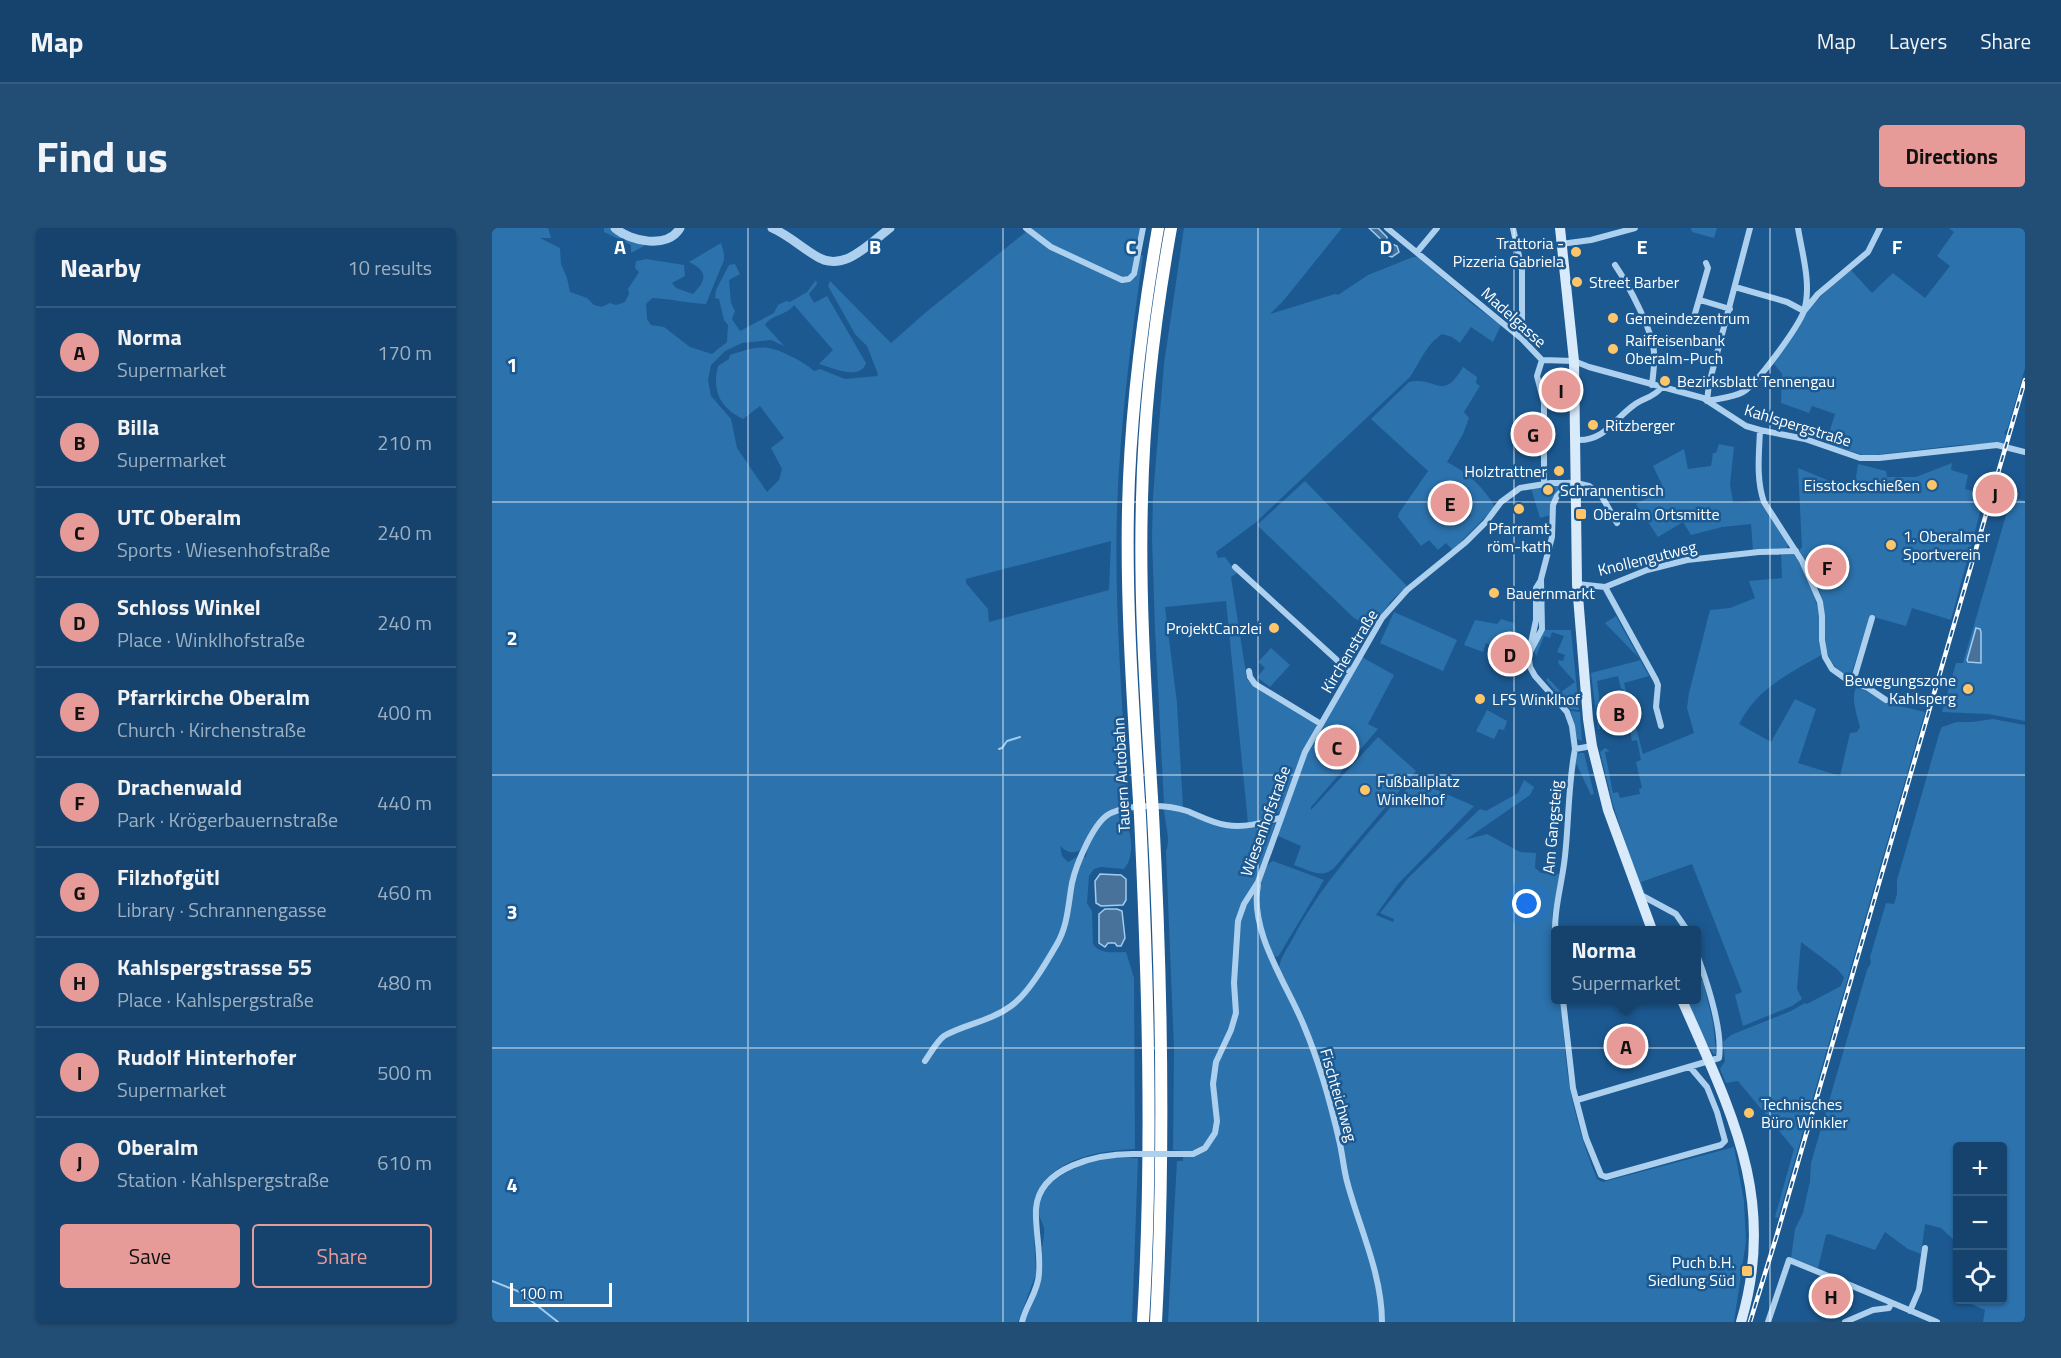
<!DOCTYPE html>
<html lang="en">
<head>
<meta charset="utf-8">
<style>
	body { margin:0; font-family:"Titillium Web",sans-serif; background:#224e75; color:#f1f3f6 }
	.controls { position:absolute; right:18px; bottom:18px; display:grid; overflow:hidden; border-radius:6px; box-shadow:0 2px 4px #0004 }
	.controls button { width:54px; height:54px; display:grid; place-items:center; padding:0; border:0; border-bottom:2px solid #345c80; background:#15436d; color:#f1f3f6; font:30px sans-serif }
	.scale { position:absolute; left:18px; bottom:15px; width:102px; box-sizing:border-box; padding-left:6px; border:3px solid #fff; border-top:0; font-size:16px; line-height:21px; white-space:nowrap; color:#fff; -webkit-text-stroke:4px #1c5991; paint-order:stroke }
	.you { position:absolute; left:1035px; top:676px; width:21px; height:21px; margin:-15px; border:4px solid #fff; border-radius:50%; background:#1a73e8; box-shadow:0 0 0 9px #1a73e833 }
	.badge { display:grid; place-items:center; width:39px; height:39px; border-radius:50%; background:#e69b98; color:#111; font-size:20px; font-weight:700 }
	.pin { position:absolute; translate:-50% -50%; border:3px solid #fff; box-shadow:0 2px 6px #0006 }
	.popup { position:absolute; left:1059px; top:698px; width:150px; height:78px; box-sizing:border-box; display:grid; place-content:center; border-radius:6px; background:#15436d; filter:drop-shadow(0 2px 4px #0005); font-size:20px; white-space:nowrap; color:#9db0c2 }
	.popup b { font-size:22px; color:#f1f3f6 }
	.popup::after { content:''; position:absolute; left:50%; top:100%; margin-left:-12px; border:12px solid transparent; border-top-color:#15436d }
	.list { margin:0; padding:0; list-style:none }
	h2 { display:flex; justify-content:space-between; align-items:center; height:78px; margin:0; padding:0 24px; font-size:26px }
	h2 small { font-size:20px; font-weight:400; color:#9db0c2 }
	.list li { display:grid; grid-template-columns:39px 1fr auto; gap:18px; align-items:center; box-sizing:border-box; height:90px; padding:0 24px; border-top:2px solid #345c80 }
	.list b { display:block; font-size:22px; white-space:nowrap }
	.list p { margin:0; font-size:20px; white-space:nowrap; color:#9db0c2 }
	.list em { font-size:20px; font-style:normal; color:#9db0c2 }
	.actions { display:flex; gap:12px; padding:18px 24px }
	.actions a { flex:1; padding:14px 0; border:2px solid #e69b98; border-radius:6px; text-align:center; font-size:21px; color:#e69b98 }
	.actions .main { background:#e69b98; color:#111 }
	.icon { flex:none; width:33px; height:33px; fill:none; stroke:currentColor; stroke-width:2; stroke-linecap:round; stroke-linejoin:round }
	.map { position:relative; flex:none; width:1533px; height:1094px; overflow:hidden; border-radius:6px }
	header { display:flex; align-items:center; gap:36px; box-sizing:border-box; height:84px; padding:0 30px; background:#15436d; border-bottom:2px solid #345c80 }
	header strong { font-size:28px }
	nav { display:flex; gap:33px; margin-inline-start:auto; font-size:21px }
	.intro { display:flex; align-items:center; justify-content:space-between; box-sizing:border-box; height:144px; padding:0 36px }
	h1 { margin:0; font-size:42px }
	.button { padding:15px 27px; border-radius:6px; background:#e69b98; color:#111; font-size:21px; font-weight:700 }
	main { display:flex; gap:36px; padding:0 36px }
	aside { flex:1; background:#15436d; border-radius:6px; box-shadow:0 2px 4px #0004 }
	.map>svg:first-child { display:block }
	.green { fill:#2c72ad; fill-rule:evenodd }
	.water { fill:#48729a; stroke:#9fccf0; stroke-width:1.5 }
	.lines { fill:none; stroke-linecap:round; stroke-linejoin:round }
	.stream { stroke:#9fccf0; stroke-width:2 }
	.minor { stroke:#acd0ee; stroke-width:6 }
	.tertiary { stroke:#acd0ee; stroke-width:9 }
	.secondary { stroke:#d9eafa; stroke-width:10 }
	.motorway { stroke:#fff; stroke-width:12 }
	.rail-casing { stroke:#fff; stroke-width:4.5 }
	.rail { stroke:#1c5991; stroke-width:2; stroke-dasharray:7; stroke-linecap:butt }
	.minor-bridge { stroke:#acd0ee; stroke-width:6 }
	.motorway-bridge { stroke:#fff; stroke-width:12 }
	.grid { fill:none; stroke:#fff; stroke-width:1.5; stroke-opacity:0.55 }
	.poi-dot { fill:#ffc669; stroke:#1c5991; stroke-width:2 }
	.labels { text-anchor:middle; stroke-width:5; stroke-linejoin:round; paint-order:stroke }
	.poi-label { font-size:16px; fill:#fff; stroke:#1c5991; text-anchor:start }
	.street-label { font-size:16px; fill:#fff; stroke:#1c5991 }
	.grid-label { font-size:20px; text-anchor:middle; font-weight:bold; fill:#fff; stroke:#1c5991; stroke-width:5; stroke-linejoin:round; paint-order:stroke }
</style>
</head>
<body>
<header>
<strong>Map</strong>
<nav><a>Map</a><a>Layers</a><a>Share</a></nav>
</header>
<div class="intro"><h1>Find us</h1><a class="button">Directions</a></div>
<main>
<aside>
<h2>Nearby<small>10 results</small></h2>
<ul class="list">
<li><span class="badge">A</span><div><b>Norma</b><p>Supermarket</p></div><em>170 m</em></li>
<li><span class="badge">B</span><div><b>Billa</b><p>Supermarket</p></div><em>210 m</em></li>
<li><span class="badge">C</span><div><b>UTC Oberalm</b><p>Sports · Wiesenhofstraße</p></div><em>240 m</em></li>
<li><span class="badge">D</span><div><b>Schloss Winkel</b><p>Place · Winklhofstraße</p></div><em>240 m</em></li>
<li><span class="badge">E</span><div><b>Pfarrkirche Oberalm</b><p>Church · Kirchenstraße</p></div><em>400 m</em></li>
<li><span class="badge">F</span><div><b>Drachenwald</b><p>Park · Krögerbauernstraße</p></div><em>440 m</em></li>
<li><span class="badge">G</span><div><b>Filzhofgütl</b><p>Library · Schrannengasse</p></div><em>460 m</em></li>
<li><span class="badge">H</span><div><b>Kahlspergstrasse 55</b><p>Place · Kahlspergstraße</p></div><em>480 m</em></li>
<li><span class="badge">I</span><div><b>Rudolf Hinterhofer</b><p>Supermarket</p></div><em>500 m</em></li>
<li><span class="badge">J</span><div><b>Oberalm</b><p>Station · Kahlspergstraße</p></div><em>610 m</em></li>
</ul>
<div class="actions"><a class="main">Save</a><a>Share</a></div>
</aside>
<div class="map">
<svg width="1533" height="1094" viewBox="0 0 1533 1094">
	<rect width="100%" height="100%" fill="#1c5991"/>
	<path class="green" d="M0,0H56L59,10H48L68,20L69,36L75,50L78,64L95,70L102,77L110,79L118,75L124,77L133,74L137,66L136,61L147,44L143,40L144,33L154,31L192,37L193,48L180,55L184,60L201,66C215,52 216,43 197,34L229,15L232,26V32L214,76C195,75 179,71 160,70L154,76L155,91L159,97L172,99L198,119L220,126L235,114L236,97L232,92L227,71L223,70L224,62L237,37L243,36L248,46L237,52L239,75L243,83L240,91L248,103L282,85L286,77L294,73L298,74L315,64L324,52L325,56L317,66L322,75L335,68L374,135C368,153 341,140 327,136L341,122L302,77C294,88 280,86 273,97L292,118L279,112L250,115L233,123L219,137L216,152L219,168L239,191L245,220L275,264L287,252L290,241L279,220L292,210L268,178L251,191C227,179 220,162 226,138L237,131L238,127C264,119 273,115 298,128C307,132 314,136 322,143L328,141L353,151L385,148L386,146L375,118L363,106L336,58L338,53L399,115L433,85L535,3L550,15L639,53L644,49L649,27L651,28C639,112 628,197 625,282C622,381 631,480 636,579C605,583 602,597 588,622C580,627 574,623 568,618L570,628L576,634L588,627L594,629C598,606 610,587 633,584C637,602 645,626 632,641L609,639L602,641L597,648L595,675L600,683L601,716C608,727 622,724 634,724L642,750L643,921C601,923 545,933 541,985L544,1046L526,1094H0ZM619,313L617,362L497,394L496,381L474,355V351Z
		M112,0H120L154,17L139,25V17L112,4Z
		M537,0H648L639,45L633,50L629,49L556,15Z
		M692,0H850L792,72L778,86L843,66L846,67L876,47L921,29H926L979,75L1009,97L1001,114L979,99L968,115L960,109L950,106C933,118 929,133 918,149L763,295L724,324L726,330L733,329L745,345L739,349L755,452L825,496L806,536L788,583L778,591L756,595L734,373L673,379L685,475L691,579L672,576L663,401L660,310L661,268L672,136Z
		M1199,0H1225L1222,10L1200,4Z
		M1457,0H1533V140L1516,199L1512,205L1514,207L1512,215L1467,217L1374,228L1334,215L1343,186L1320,178L1317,185L1289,175L1290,146L1282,136L1315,83L1340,57L1359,42L1380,65L1401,45L1433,70L1458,38L1445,28L1462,4Z
		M971,139L985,149L984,155L988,158L972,184L977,190L971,206L955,234C976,245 991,258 1003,279L961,322L954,315L946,322L937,312L929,318L906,289L907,285L936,243L879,191L917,154C945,148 950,175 971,139ZM949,259H954L959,264L962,261L969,269L967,272L976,280L975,283L979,287L974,292L969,287L964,292L944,273L948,269L946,263Z
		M1227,216L1242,219L1238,256L1241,275L1268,272L1296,315L1295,320L1261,323L1259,296L1230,299L1199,307L1191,294L1166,309L1144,276L1172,261L1161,238L1192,221L1196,241L1219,238L1221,225H1224Z
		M1460,235L1459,242L1476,247L1473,261L1493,266L1459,392L1420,380L1414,398L1378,388L1358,450C1325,432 1336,406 1331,375C1327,357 1317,338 1307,323L1310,319L1306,240L1362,263L1366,236L1394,243L1395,249H1424Z
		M813,253L915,358L899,373L880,400L862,390L765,297Z
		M1065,257L1069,260L1058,278V287L1048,290L1039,260Z
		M1524,265L1523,270L1533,273V493L1496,486L1450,484L1464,435H1471L1519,270L1520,266Z
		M1289,326L1302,327L1306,332L1322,367L1328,388L1331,426C1297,446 1266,459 1247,496L1279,514L1303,471L1324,481L1306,535L1348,548L1358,505L1365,504L1368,499C1365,487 1358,469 1365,458L1395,475L1433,484L1286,990L1283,989L1302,921L1246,853L1234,855L1228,841L1233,833L1231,814L1239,807L1299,783L1313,775L1315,776L1349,758L1352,749L1345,741L1309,714L1305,761L1310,771L1300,778L1251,798L1243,767L1250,764L1200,636L1149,654L1153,665L1149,662L1121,577L1108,524L1113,520L1118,523L1113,524L1121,565L1126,564L1128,570L1148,566L1147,561L1150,560L1144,534L1149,532L1145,512L1140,513L1131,461H1129L1126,448L1105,453L1108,477L1104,478L1108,501H1106L1099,445L1149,432L1113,395L1124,388L1157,448L1132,455L1151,526L1202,505L1195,480L1197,465L1218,382L1238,380L1263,370L1257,353L1290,350Z
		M902,384L965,412L951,443L888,415Z
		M1009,391L1022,395L1025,408L1034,415L1031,430L1028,429L1029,423L1011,416L1009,421L994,415L991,424L972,417L983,392L1005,396Z
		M1050,402H1079L1087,482L1078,481L1054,452L1056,450L1069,464L1083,454L1066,435L1067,432L1071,433L1073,427L1065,424L1072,408L1060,404L1058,410L1052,408L1045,426L1047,429L1042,425Z
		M779,420L798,437L778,459L765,449L773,440L766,434Z
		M870,429L902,447L876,496L886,501L819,579V582L886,509L924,543L842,640C830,652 815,641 802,637L809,618L784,607L813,528Z
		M995,482L1015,493L1012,502L1007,501L1002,511L984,503Z
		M1079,483L1088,484L1090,513L1085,511Z
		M1501,491L1533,497V1088L1531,1094H1491L1493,1082L1470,1072H1510V918H1466L1465,1015L1449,1000L1433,996L1429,1026L1416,1021L1393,1004L1383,1022L1337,1006L1334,1007L1326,1040L1299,1030L1303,1001L1311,985L1318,953L1319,935L1375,742L1379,735L1378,729L1394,675L1402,676L1405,666V652L1448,503L1450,499L1465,494H1480Z
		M1088,525H1092L1102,566L1099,567L1083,533L1084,527Z
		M922,552L982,578L906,656L884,687L901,694L902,691L888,685L917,649L988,581L994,583L1026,565L1032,552L1042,559L1038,567L973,612L995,606L1028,624L1044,625L1043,640L1049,645L1068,646L1060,687L1064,734V772H1068C1071,792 1072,812 1074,833C1078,872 1090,914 1105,951L1111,954L1242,919L1252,973L1254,1013L1242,1094H891V1081L858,959L839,870L787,739C789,729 796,719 801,710C832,651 879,603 922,552Z
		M672,582H684L725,597L783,596L757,673L762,665L765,697L809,795L831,852L857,968L883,1053L887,1075V1094H676L685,933H691V923L681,922L682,821L674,623C679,611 673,596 672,582Z
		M781,633L832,652L786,729L782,728C777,716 769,703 768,691C766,677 766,640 781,633Z
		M1209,752L1211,753L1221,795L1224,825L1222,827L1208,804L1196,772H1204L1206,756Z
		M616,930H646L640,1094H532C540,1077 548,1060 551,1041C551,1035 550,1029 550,1023C550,1015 553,1007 552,1000C551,995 548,991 547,987C542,951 589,936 616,930Z"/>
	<path class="water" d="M877,0H886L895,9V14L905,18L907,24L900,29L897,28L895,24L897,22V19Z
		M1484,400L1488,401L1489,404V435L1476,434L1475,432Z
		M608,646L629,647L634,651V672L631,677L609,678L604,675L603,653Z
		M613,681H625L630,683L633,710L629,718H625L623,715H616L613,719L607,715V686Z"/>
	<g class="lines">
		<path class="stream" d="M507,521L510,520L515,513L528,509
			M0,1053L28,1064L66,1094"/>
		<path class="minor" d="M534,0L559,19L630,52L637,51L642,46L651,0
			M895,0L1030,111L1050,132L1082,133L1097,139L1211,170L1254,198L1268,202L1313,211L1368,230H1387L1505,217L1533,224
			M1021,0L1030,42V111
			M1069,16L1099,12L1143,0
			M925,24L945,0
			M1123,37C1136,56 1160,101 1162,124C1163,135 1161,147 1160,157
			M1243,59L1295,74L1312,83L1326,66L1376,24L1388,0
			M1208,72L1238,81
			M1202,89L1216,40L1214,35
			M1050,132L1045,148L1052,175V256
			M1215,173C1227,170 1240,170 1251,164C1266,155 1306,99 1312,83C1320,57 1310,25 1306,0
			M1215,173L1217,156L1258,0
			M1268,202C1267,226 1264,252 1272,274L1310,333L1322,360L1328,374L1330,388V412L1333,429L1340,441L1354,451L1376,460L1394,472
			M1084,212C1112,214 1121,192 1142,177C1151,170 1161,170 1169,160
			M1077,255L1065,268L1061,277L1060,309L1049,351L1050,401L1038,424L1037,431L1038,439L1043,448L1075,484L1080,498L1083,521L1100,518
			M743,339L858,444
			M1085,356L1113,359L1155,342L1195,332L1267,324L1304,323
			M1113,359L1164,452L1166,457L1164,479L1169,498
			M1038,420L1044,392V360L1049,352
			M757,443L758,449L763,456L829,496
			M1361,454L1380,390
			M766,657C757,704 795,756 812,798C828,836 839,876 848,916C851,930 852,944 856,957C868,1001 890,1047 890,1094
			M1147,666L1184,686L1195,702
			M1064,716C1060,685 1070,658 1073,628C1077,592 1076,557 1083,521
			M1071,772L1081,860L1094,910L1109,947L1114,949L1121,947L1229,917L1233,913L1225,884L1215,859L1198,839
			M433,833C438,826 445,813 452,808C473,796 497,794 519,778C536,766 554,735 565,716C576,697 576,677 580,655C584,637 602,592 619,585C638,576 675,576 695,583C708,588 720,595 734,597C753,600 770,595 788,590
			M1085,872L1227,830C1231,802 1214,751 1204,724
			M685,926H701L713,920L723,905L725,893L721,856L724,834L739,802L744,785L742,755L746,693L752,676L766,654L813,524L890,390L915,362L974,314L994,294L1009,274L1028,260L1059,255H1084L1097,258L1109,267L1125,295
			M1418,1083L1427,1062L1433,1020
			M530,1094C534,1077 546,1064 547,1046C549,1024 543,1002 544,981C547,938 607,926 641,926
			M1276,1094L1297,1032C1347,1052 1396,1073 1445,1094
			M1353,1094L1381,1082L1397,1080L1399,1076"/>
		<path class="tertiary" d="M123,0C139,14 176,21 188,0
			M280,0C296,7 309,19 324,28C351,46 378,15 398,0"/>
		<path class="secondary" d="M1068,0L1082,133L1085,356L1096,491L1100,518L1116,582L1160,702
			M1190,772C1238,882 1286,970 1249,1094"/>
		<path class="motorway" d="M660,570C654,470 647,370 650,271C652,180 663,89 679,0
			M647,573C641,476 634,378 636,281C638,187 650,92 666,0
			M661,586C670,755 673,925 664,1094
			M648,588C656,756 661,925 651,1094"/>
		<defs>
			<path id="rail" d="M1258,1094L1284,1010L1533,152"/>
		</defs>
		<use href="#rail" class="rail-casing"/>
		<use href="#rail" class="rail"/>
		<path class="minor-bridge" d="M641,926H685"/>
		<path class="motorway-bridge" d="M660,570L661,586
			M647,573L648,588"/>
	</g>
	<path class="grid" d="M256,0V1094M511,0V1094M766,0V1094M1022,0V1094M1278,0V1094M0,274H1533M0,547H1533M0,820H1533"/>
	<g class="poi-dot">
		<circle cx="1084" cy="24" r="6"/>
		<circle cx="1085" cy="54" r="6"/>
		<circle cx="1121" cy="90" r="6"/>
		<circle cx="1121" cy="121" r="6"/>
		<circle cx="1173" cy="153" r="6"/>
		<circle cx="1101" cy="197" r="6"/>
		<circle cx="1067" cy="243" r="6"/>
		<circle cx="1440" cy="257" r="6"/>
		<circle cx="1056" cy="262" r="6"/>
		<circle cx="1027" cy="281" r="6"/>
		<rect x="1083" y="280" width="12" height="12" rx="3"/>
		<circle cx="1399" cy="317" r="6"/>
		<circle cx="1002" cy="365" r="6"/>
		<circle cx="782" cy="400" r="6"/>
		<circle cx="1476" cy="461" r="6"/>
		<circle cx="988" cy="471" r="6"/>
		<circle cx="873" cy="562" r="6"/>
		<circle cx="1257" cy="885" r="6"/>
		<rect x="1249" y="1037" width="12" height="12" rx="3"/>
	</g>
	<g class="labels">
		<g class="poi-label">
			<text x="1072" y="21" text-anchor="end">Trattoria -<tspan x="1072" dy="18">Pizzeria Gabriela</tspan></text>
			<text x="1097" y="60">Street Barber</text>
			<text x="1133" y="96">Gemeindezentrum</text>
			<text x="1133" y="118">Raiffeisenbank<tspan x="1133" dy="18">Oberalm-Puch</tspan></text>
			<text x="1185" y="159">Bezirksblatt Tennengau</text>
			<text x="1113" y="203">Ritzberger</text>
			<text x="1055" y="249" text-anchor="end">Holztrattner</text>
			<text x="1428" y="263" text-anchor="end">Eisstockschießen</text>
			<text x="1068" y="268">Schrannentisch</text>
			<text x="1101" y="292">Oberalm Ortsmitte</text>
			<text x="1027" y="306" text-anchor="middle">Pfarramt<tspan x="1027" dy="18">röm-kath</tspan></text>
			<text x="1411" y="314">1. Oberalmer<tspan x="1411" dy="18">Sportverein</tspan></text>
			<text x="1014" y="371">Bauernmarkt</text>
			<text x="770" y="406" text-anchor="end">ProjektCanzlei</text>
			<text x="1464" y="458" text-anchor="end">Bewegungszone<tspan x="1464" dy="18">Kahlsperg</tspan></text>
			<text x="1000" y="477">LFS Winklhof</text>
			<text x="885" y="559">Fußballplatz<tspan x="885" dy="18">Winkelhof</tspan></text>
			<text x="1269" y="882">Technisches<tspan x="1269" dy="18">Büro Winkler</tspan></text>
			<text x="1243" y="1040" text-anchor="end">Puch b.H.<tspan x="1243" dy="18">Siedlung Süd</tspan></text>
		</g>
		<g class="street-label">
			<text transform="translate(1022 89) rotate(42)" y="6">Madelgasse</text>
			<text transform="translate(1306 197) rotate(17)" y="6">Kahlspergstraße</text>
			<text transform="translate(1155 330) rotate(-14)" y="6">Knollengutweg</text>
			<text transform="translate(857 423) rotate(-59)" y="6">Kirchenstraße</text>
			<text transform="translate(629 547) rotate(-93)" y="6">Tauern Autobahn</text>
			<text transform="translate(773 593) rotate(-70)" y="6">Wiesenhofstraße</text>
			<text transform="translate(1060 599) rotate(-85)" y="6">Am Gangsteig</text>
			<text transform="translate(847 867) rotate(74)" y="6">Fischteichweg</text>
		</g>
	</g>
	<g class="grid-label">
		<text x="128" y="26">A</text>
		<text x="383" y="26">B</text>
		<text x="639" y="26">C</text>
		<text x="894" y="26">D</text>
		<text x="1150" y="26">E</text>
		<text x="1405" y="26">F</text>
		<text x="20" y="144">1</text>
		<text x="20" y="417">2</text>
		<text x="20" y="691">3</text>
		<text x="20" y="964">4</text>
	</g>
</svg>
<div class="controls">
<button>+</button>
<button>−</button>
<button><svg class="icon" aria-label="locate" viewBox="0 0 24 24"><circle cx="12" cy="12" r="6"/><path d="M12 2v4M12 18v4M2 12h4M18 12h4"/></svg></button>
</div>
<div class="scale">100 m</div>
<div class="you"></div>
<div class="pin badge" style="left:1134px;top:818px">A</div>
<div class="popup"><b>Norma</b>Supermarket</div>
<div class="pin badge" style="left:1127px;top:485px">B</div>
<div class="pin badge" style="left:845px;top:519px">C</div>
<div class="pin badge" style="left:1018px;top:426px">D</div>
<div class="pin badge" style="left:958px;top:275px">E</div>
<div class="pin badge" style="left:1335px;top:339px">F</div>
<div class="pin badge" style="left:1041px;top:206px">G</div>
<div class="pin badge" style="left:1339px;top:1068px">H</div>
<div class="pin badge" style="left:1069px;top:162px">I</div>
<div class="pin badge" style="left:1503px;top:266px">J</div>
</div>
</main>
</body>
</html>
